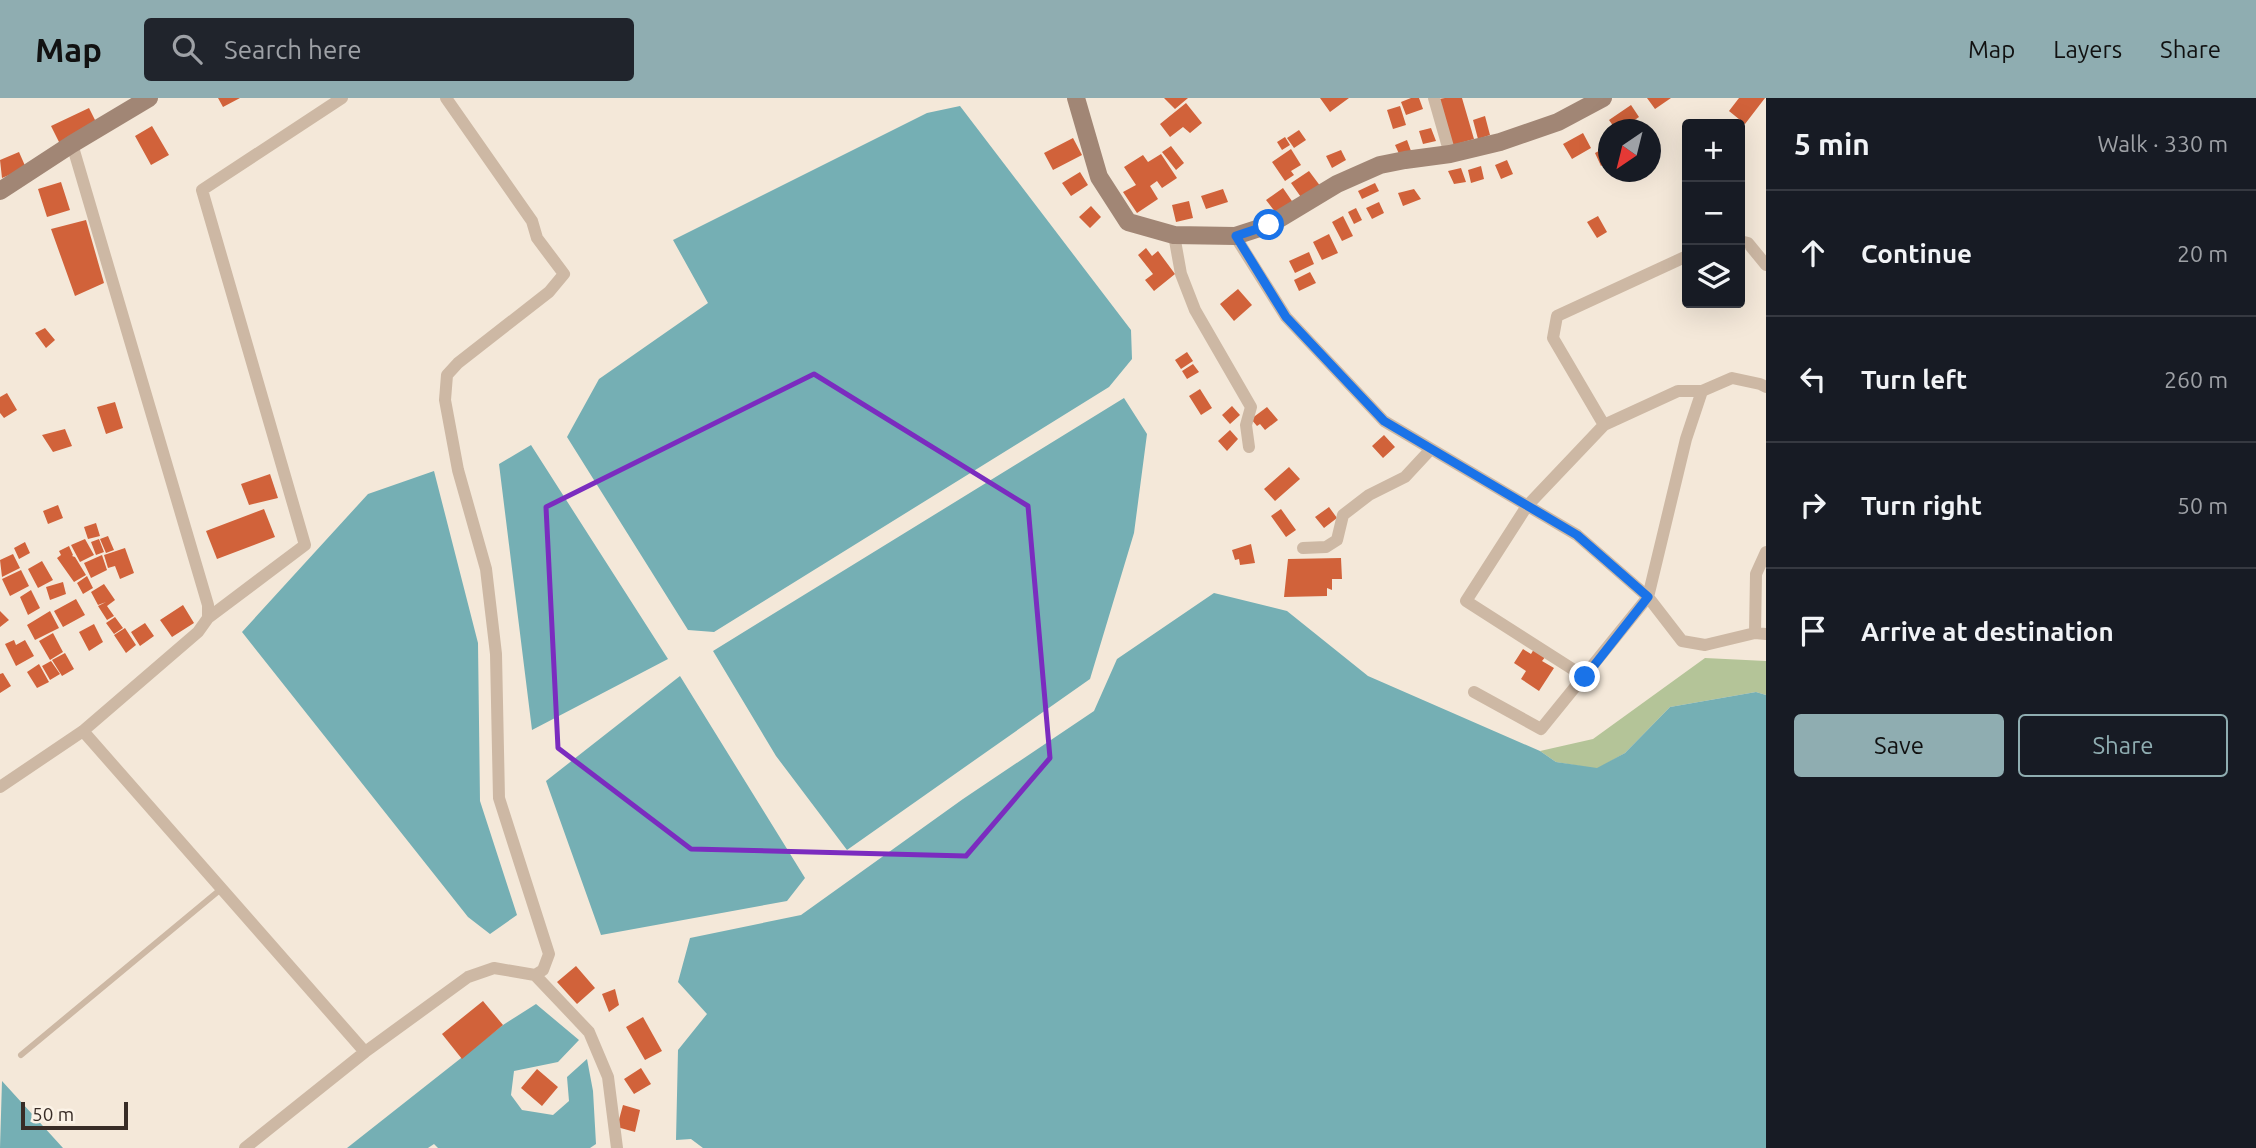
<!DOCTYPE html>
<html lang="en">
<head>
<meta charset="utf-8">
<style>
	body { margin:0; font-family:Ubuntu,sans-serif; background:#20242c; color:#f1f3f6 }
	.controls { position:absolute; right:21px; top:21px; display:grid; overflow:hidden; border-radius:7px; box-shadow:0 7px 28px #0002 }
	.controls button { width:63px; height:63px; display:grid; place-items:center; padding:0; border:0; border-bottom:2px solid #363941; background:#171b24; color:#f1f3f6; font:35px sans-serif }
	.compass { position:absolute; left:1598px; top:21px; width:63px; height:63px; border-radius:50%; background:#171b24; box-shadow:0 7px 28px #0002; rotate:215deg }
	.scale { position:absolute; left:21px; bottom:18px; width:107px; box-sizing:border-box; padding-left:7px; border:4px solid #382c26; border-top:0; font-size:19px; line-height:24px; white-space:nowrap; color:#382c26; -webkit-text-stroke:5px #fbf2e6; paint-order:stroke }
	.stop { position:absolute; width:21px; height:21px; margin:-16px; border:5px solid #1a73e8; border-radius:50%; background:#fff }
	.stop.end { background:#1a73e8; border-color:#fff; box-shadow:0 2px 7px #0008 }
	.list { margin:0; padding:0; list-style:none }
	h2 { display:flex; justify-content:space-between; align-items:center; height:91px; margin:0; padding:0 28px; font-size:30px }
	h2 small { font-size:23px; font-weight:400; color:#9ea1a6 }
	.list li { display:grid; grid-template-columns:46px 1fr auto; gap:21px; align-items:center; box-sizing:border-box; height:126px; padding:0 28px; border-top:2px solid #363941 }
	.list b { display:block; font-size:26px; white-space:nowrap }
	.list em { font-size:23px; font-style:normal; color:#9ea1a6 }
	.actions { display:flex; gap:14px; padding:21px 28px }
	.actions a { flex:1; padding:16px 0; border:2px solid #8fadb1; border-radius:7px; text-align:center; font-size:24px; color:#8fadb1 }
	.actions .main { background:#8fadb1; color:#111 }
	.icon { flex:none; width:38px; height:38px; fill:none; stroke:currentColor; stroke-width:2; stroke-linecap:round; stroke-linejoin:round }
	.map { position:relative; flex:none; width:1766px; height:1050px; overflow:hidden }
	header { display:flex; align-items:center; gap:42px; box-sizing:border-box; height:98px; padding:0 35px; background:#8fadb1; color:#111 }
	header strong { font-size:33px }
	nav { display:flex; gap:38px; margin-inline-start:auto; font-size:24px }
	.search { width:490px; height:63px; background:#20242c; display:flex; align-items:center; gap:18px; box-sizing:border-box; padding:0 24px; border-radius:7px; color:#9ea1a6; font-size:26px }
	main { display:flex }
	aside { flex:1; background:#171b24 }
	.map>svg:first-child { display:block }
	.green { fill:#b4c498 }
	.water { fill:#75afb4 }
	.building { fill:#d1623a }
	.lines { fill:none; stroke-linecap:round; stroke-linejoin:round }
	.lane { stroke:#cdb8a4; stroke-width:6 }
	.street { stroke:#cdb8a4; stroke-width:12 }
	.secondary { stroke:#a18675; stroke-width:18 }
	.route { stroke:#1a73e8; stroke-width:9 }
	.marked { fill:none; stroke:#7b2cbf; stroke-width:5; stroke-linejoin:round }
</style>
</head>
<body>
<header>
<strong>Map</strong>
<div class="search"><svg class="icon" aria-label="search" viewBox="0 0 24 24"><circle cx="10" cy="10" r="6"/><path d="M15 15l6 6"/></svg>Search here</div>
<nav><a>Map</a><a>Layers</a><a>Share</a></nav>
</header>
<main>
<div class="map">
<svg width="1766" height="1050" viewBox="0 0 1766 1050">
	<rect width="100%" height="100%" fill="#f4e8d9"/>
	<path class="green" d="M1705,560L1766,563V597L1756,594L1670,609L1625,655L1597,671L1556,664L1540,653L1593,641Z"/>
	<path class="water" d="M960,8L1131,232L1132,261L1109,289L714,534L688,532L567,339L599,281L708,205L673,142L927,15Z
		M1124,300L1147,336L1134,435L1090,581L847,752L776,658L713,553Z
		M531,347L668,561L532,632L499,366Z
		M434,373L478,545L480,703L517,817L490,836L468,819L242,534L368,396Z
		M1214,495L1287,513L1368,578L1540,653L1556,664L1597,670L1625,655L1670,609L1756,594L1766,597V1050H703L691,1041L676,1042L678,952L707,916L678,884L690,840L801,817L963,701L1094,613L1117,561Z
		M680,578L805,780L787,803L601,837L546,683Z
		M536,906L579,942L558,964L514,973L511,997L522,1012L553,1017L569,1003L567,979L587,961L593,993L596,1046L590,1050H438L434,1046L428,1050H347L503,927Z
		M2,983L63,1050H0Z"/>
	<path class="building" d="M218,0H240L223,9Z
		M1164,0H1188L1175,11Z
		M1320,0H1349L1330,14Z
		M1411,0H1419L1423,11L1406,17L1401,4Z
		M1445,0H1462L1474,41L1453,47L1439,1Z
		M1647,0H1671L1655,11Z
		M1739,0H1765L1745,26L1729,13Z
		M1186,5L1202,25L1190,35L1183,29L1170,39L1160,26Z
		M1631,7L1639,19L1620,32H1616L1609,22Z
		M1400,8L1406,27L1393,31L1387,12Z
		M89,10L98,28L60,46L51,28Z
		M1485,18L1490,37L1478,41L1473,22Z
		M152,28L169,57L151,67L135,38Z
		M1431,30L1436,43L1423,46L1419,33Z
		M1299,32L1306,42L1294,50L1287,40Z
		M1583,35L1591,50L1572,61L1563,46Z
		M1285,39L1290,47L1282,52L1277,44Z
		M1073,40L1082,57L1053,72L1044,55Z
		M1407,42L1411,53L1400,58L1395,47Z
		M1171,48L1184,65L1176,72L1162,54Z
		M1608,48V64L1601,68L1595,55Z
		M1291,51L1301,67L1291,73L1294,77L1285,83L1272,64Z
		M1341,52L1346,62L1332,70L1326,58Z
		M19,54L26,70L2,80L0,62Z
		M1161,56L1177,80L1162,90L1157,83L1150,88L1158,101L1137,115L1123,94L1136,87L1124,69L1143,57L1148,64Z
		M1507,62L1513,76L1501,81L1495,67Z
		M1481,68L1484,81L1471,85L1468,72Z
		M1461,70L1466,84L1454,86L1448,73Z
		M1309,73L1321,89L1303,102L1291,85Z
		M1080,74L1088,87L1071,98L1062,85Z
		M61,84L70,112L47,119L38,91Z
		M1375,85L1379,93L1362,101L1358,93Z
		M1283,90L1296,109L1280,120L1266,102Z
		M1223,91L1228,104L1206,111L1201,98Z
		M1414,91L1421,101L1403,108L1398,95Z
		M1189,103L1193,120L1176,124L1172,107Z
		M1379,104L1384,115L1372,121L1366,110Z
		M1091,108L1101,119L1090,130L1079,119Z
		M1356,110L1362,122L1354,126L1348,114Z
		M1343,118L1353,138L1342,143L1332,124Z
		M1598,118L1607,134L1597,140L1587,124Z
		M86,122L104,185L75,198L51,131Z
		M1329,136L1338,155L1322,162L1313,144Z
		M1146,150L1152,158L1158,153L1175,176L1154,193L1145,182L1153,176L1138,157Z
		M1309,154L1314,166L1295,175L1289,163Z
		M1310,174L1316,185L1299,193L1294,182Z
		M1238,191L1252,207L1234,223L1220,206Z
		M45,230L55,242L46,250L35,235Z
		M1187,254L1193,263L1181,271L1175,262Z
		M1193,266L1199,274L1187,281L1182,273Z
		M1200,291L1212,310L1201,317L1189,298Z
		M7,295L17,312L4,320L0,315V299Z
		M115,304L123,330L106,336L97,309Z
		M1232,308L1240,317L1230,326L1222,317Z
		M1267,309L1278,322L1265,332L1260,326L1257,328L1251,321Z
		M65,331L72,348L53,354L42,337Z
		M1230,332L1238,341L1227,353L1218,343Z
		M1384,337L1395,349L1383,360L1372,348Z
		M1289,369L1300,381L1275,403L1264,391Z
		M270,376L278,400L249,407L241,386Z
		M58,407L63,420L48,426L43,413Z
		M1329,409L1337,420L1324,430L1315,419Z
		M264,411L275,439L217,461L206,433Z
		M1281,411L1296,432L1286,439L1271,418Z
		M96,425L100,438L88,441L84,429Z
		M108,438L114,452L106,455L100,441Z
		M85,441L94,457L80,464L71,447Z
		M99,441L104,454L96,457L91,444Z
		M25,444L30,455L19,461L14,450Z
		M1251,446L1255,465L1240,467L1239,461L1235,462L1232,452Z
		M69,448L73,457L72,458L75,459L86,477L74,484L57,460L61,457L59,453Z
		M125,450L134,475L120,481L115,468L108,470L104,457Z
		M13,456L20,470L2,479L0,462Z
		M102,457L107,472L91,480L84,465Z
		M1341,460L1342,481H1332V492L1327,490V498L1284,499L1288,461Z
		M42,463L53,482L38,490L28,471Z
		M21,472L29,488L10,498L2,481Z
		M87,478L93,490L83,496L77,485Z
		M63,484L66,496L50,502L46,489Z
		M104,486L115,502L107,508L114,518L107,522L98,508L106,504L98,507L91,494Z
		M31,492L40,510L28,517L20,499Z
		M76,501L85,517L63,529L54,513Z
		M183,507L194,525L172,539L160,522Z
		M0,513L9,522L0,529Z
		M50,513L59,530L35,542L27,527Z
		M115,519L123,530L114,536L106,525Z
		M145,525L154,538L140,548L131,534Z
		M94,526L103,544L89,553L79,534Z
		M125,530L136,547L126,555L114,537Z
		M53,535L63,554L50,562L39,543Z
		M14,542L16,547L25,542L34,558L16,568L5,546Z
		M1523,551L1531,556L1534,551L1546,558L1542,563L1554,570L1539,593L1521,581L1526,573L1514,565Z
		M65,555L74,571L62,578L52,562Z
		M51,563L60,576L50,582L42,568Z
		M39,566L49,584L37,590L27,574Z
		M3,575L11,588L0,595V576Z
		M576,868L595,890L577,906L557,884Z
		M615,891L619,907L609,914L602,896Z
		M483,903L503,927L462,961L442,936Z
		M643,919L662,953L645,962L626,929Z
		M641,970L651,986L634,996L624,981Z
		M537,971L558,989L542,1008L521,990Z
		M623,1007L640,1012L635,1034L617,1029Z"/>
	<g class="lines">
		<path class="lane" d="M21,957L221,791"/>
		<path class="street" d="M446,0L532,123L537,140L564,176L549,194L458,265L447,277L445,302L458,372L486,471L496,556L499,700L549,856L543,872L535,877
			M1434,0L1450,56
			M1174,137L1181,176L1195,212L1251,309L1246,327L1249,349
			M1235,138L1286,219L1384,323L1577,437L1648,499L1682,543L1705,547L1755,535L1766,536
			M1740,143L1748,145L1766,167
			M1604,327L1553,240L1557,218L1687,158
			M1303,450L1326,449L1337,442L1343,417L1369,397L1405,379L1431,351
			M208,520L305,447L202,92L342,0
			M1755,535L1756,476L1766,454
			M1585,579L1466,503L1527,408L1604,327L1678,293H1702L1732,280L1760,286L1766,289
			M1474,594L1541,631L1648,499L1686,341L1702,293
			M83,633L365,954L245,1050
			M0,689L83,633L198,534L208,520V507L72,46
			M365,954L468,879L494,870L535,877L589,934L608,979L617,1050"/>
		<path class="secondary" d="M1076,0L1099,79L1128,124L1174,137L1235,138L1269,127L1337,86L1380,67L1405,62L1450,56L1500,44L1558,24L1603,0
			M0,93L72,46L149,0"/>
	</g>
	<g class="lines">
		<path class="route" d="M1269,127L1236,138L1286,219L1384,323L1577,437L1648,499L1585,579"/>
	</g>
	<path class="marked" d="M814,276L1028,408L1050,660L966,758L691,751L558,650L546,409Z"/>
</svg>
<div class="controls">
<button>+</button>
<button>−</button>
<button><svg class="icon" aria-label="layers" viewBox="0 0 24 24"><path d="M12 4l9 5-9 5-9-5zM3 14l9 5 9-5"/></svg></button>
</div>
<svg class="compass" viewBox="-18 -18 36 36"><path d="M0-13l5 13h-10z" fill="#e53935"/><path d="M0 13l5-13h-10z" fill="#9ea1a6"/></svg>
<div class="scale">50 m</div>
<div class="stop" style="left:1269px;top:127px"></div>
<div class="stop end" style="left:1585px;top:579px"></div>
</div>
<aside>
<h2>5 min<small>Walk · 330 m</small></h2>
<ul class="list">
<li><svg class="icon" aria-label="ahead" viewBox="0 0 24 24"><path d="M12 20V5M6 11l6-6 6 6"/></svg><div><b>Continue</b></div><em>20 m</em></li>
<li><svg class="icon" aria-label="left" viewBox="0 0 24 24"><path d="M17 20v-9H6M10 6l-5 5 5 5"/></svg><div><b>Turn left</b></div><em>260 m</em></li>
<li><svg class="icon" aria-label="right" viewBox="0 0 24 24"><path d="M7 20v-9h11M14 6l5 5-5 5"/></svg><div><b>Turn right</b></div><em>50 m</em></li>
<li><svg class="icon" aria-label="arrive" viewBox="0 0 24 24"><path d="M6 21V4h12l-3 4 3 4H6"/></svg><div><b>Arrive at destination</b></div></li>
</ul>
<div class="actions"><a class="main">Save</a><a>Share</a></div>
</aside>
</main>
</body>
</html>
